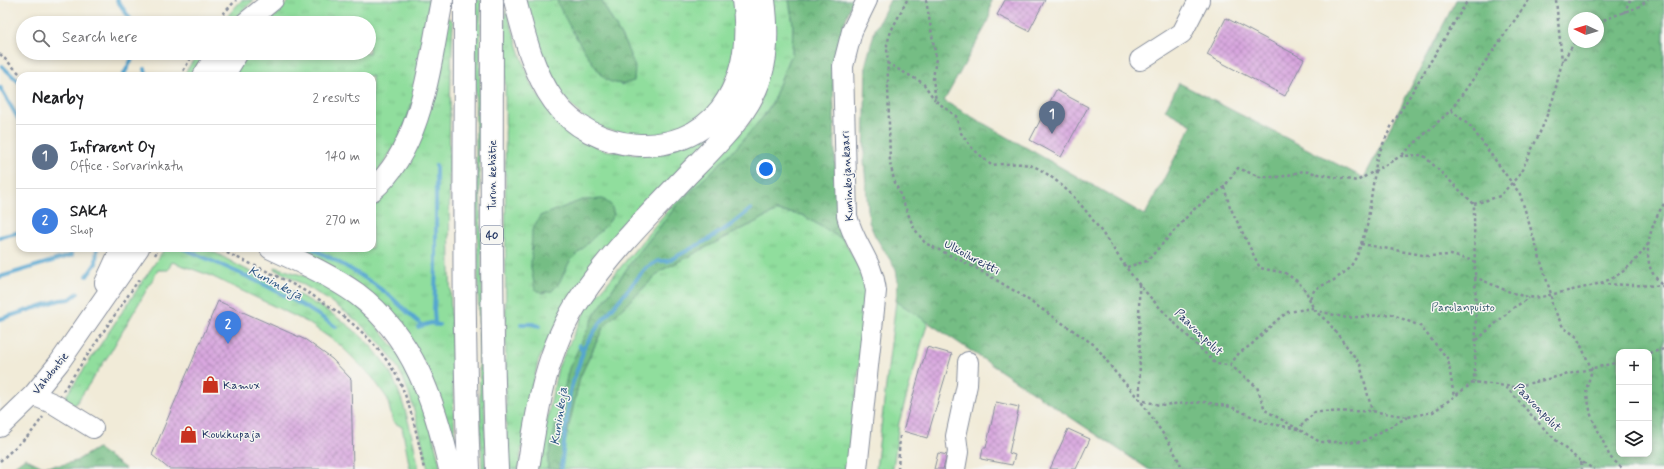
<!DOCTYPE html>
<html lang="en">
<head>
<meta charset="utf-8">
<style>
	body { margin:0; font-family:Mynerve,sans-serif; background:#f2f2f2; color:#202124 }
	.controls { position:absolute; right:12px; bottom:12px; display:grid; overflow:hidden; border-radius:8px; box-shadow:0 2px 6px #0003 }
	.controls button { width:36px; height:36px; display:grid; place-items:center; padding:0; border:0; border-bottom:1px solid #e0e0e0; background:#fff; color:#202124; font:20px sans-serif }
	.compass { position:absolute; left:1568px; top:12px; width:36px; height:36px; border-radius:50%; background:#fff; box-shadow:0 2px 6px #0003; rotate:274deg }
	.you { position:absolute; left:766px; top:169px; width:14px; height:14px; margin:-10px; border:3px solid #fff; border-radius:50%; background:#1a73e8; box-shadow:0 0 0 6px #1a73e833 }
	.badge { display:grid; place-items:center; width:26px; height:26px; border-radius:50%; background:#d93025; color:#fff; font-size:13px; font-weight:700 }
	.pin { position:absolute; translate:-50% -33px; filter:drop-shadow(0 1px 2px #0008) }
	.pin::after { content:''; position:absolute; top:21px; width:14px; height:12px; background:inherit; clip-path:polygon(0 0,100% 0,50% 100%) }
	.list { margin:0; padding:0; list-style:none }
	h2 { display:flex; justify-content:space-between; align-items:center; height:52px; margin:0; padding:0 16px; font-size:17px }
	h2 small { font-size:13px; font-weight:400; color:#757577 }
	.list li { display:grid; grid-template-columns:26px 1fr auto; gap:12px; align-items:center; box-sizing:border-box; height:64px; padding:0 16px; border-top:1px solid #e0e0e0 }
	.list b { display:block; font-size:15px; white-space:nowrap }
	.list p { margin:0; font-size:13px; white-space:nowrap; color:#757577 }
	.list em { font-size:13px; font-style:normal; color:#757577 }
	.icon { flex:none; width:22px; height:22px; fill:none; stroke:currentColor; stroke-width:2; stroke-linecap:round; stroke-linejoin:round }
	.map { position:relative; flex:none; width:1664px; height:469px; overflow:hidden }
	.search { position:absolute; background:#fff; box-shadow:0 2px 6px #0003; left:16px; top:16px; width:360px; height:44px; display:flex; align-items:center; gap:10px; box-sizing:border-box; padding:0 14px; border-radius:22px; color:#757577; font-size:15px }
	.panel { position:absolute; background:#fff; box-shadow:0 2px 6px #0003; left:16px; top:72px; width:360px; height:180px; border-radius:12px }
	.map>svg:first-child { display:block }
	.grass { fill:url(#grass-tufts); stroke:#56867e; fill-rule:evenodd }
	.forest { fill:url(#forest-crowns); stroke:#487671; fill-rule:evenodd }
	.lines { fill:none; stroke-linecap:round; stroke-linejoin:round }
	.stream { stroke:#55a6d0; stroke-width:4 }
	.building { fill:url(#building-cross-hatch) }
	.minor-casing { stroke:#868d9b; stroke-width:22 }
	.highway-casing { stroke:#868d9b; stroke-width:24 }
	.path { stroke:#868d9b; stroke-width:2.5; stroke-dasharray:3 3; stroke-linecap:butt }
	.minor { stroke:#fff; stroke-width:20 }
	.highway { stroke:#fff; stroke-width:22 }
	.labels { text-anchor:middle; stroke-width:3; stroke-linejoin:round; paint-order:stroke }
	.shield { fill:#f6f6f2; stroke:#5d6b8a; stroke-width:1 }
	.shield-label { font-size:11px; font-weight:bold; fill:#1b2f5e }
	.street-label { font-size:12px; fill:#1b2f5e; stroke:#f6f6f2 }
	.park-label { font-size:12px; fill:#385b6e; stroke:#f6f6f2 }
	.poi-label { font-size:12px; fill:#1b2f5e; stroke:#f6f6f2; text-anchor:start }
	.water-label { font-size:13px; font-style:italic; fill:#2f5986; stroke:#f6f6f2 }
</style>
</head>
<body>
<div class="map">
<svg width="1664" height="469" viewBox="0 0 1664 469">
	<defs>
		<pattern id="grass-tufts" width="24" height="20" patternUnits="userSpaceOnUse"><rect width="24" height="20" fill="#90de9d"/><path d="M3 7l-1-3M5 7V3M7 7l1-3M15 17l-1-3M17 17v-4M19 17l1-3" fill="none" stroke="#7cbf8a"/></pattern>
		<pattern id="forest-crowns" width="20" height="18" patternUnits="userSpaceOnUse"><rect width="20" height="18" fill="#74bd84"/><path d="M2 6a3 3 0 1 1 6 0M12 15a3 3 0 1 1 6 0" fill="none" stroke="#5e9a6f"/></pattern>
		<pattern id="building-cross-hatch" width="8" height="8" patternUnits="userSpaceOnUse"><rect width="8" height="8" fill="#d8a6de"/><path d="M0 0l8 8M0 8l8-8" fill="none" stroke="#ae88b7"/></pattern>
	</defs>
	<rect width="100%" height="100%" fill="#f6f6f2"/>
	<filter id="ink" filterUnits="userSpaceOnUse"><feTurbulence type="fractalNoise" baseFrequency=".025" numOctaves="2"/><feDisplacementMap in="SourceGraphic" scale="8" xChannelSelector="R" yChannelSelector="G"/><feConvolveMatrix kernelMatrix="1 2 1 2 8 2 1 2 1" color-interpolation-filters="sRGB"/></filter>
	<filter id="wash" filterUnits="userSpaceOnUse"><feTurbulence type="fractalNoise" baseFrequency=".012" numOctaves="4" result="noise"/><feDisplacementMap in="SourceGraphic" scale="16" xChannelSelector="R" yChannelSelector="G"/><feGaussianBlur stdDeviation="0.9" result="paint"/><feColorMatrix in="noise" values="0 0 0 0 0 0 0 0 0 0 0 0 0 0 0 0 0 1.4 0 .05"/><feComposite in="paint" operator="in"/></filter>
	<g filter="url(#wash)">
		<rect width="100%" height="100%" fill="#f1ebd8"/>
		<path class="grass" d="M242,0H254L230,23H221Z
			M290,0H429L424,49L418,87L399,140L372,181V76H233L246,53H369V23H268Z
			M474,0H481L479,143L486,469H482L480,413Z
			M524,0H557L582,47L607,80L623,85L626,45L601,0H735L738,52L716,103L685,127L643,138L592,126L547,80Z
			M769,0H789L793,24L792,55L789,58L773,101L763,117L736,148L678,204L633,260L595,314L548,459V469H537L558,367L586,309L677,199L749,123L761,103Z
			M506,10L530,82L546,107L588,142L603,150L636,154L745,94L553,330L538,362L527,411L519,469H507L506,420L505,14ZM614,214L608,223L570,261Z
			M448,17L453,22C446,164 450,306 455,448L425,363L289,248H372V202L375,200Z
			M198,53H208L195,76H183Z
			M777,211L802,215L844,240L867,281L868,286L848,469H559L580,377L604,326L662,270Z
			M165,248C177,248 191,246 202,248C213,250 231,262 243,268C292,292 349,314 382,360C403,389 412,435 419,469H410L402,427L393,422L387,398L372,377L340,345L307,322L209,275L172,262L168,270H158L110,353L75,405L62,402Z
			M275,267L321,281L364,311L399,353L426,408L441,469H428C421,439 415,406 403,378C382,329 320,293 275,269Z
			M896,301L928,321L899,423L893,469H876Z"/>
		<path class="forest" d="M557,0H601L626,45L635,67L634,81C625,84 616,85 607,80C597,74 560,13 557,0Z
			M789,0H853C843,25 835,52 833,78L836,188L840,226L844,240L802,215L777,211L662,270L604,326L580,377L559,469H548V459L569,368L595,314L633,260L678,204L736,148L763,117L773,101L789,58L792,55L793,24Z
			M890,0H991L989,20L944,101L1145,215L1192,125L1165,110L1179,83L1364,178L1456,0H1664V469H1148L896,301L898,282L896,269L875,236L869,222L864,160L866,63L875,30ZM1574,18H1598V42H1574ZM1619,352H1649V454H1619Z
			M603,199L611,205L614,214L608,223L570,261L559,283L552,291L542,293L535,289L531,268L532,230L540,216L582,200Z
			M97,448L126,469H10L25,458L41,466L61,465L76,461Z"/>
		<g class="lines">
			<path class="stream" d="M117,0L133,23
				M2,66L20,83
				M145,69L147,76
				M123,76L135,53
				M0,87L20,122
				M0,237L20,232
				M182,248C235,271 289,293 336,327
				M313,249C340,262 366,277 390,296C401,306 411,316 422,325
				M87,276L96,263L97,248
				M0,277L72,255
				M0,319L60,300L70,299L78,293
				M521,324H532L539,326
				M435,325L434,310L436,267V165
				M418,327L431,323L439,325
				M583,349L600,323L646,268L658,261H668L709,239L731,225L751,209
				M561,469L570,391L583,352L579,345"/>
		</g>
		<g id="blocks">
			<path class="building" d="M1005,0H1045L1029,31L997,15Z
				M1226,18L1304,59L1285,96L1207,55Z
				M1056,90L1088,107L1061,157L1030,140Z
				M218,301L306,340L332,359L351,379L353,469H169L152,455Z
				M927,347L952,354L927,438L903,431Z
				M996,402L1019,407L1009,453L1015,455L1012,465L981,459L983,448H986Z
				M1068,429L1090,439L1076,469H1050Z
				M938,453L947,455L943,469H934Z"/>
		</g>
	</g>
	<g filter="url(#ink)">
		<use href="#blocks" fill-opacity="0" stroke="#868d9b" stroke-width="1"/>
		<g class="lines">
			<defs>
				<path id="minor" d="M245,23L273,0
					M1140,60L1182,33L1199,0
					M203,76L217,53
					M224,76L238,53
					M105,283L121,248
					M33,395L54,404L93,428
					M0,427L33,395L59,363L139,248
					M857,469L876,291C873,261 854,245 847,216L843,66L852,31L867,0
					M955,469L958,452L956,436L967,385L968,362"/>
				<path id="highway" d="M465,0C465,156 462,313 469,469
					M492,0C492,156 490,313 497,469
					M515,0C524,35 533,72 554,101C591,153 680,163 721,109C745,77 749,39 743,0
					M372,190C423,147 430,61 442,0
					M271,248C301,262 330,275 357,294C413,336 435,403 450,469
					M528,469C537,410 546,348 581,297C611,253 649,215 686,176C713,148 750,114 761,75C768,52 767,24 764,0"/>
			</defs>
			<use href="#minor" class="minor-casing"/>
			<use href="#highway" class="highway-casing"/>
			<path class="path" d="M907,0L891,31L887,44L890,163L894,180L914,228L925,243L976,268L1018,293L1096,346L1115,372L1140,400L1170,444L1183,469
				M926,0L936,58L933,79L936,101L956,116L961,133L972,148L991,165C1006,164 1026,161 1039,169C1084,195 1107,244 1138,283C1162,312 1190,338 1216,364L1230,365L1257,387L1265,410L1298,429L1315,412L1372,411L1408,417L1433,412L1474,382L1514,387L1619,362
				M1556,0L1562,61
				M1624,13L1630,0
				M1598,22L1638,7L1648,0
				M215,23L236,0
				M0,54L22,76
				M887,63L923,83L935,100
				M180,76L194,53
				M1451,110L1471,127L1520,194L1551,294L1552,305L1563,327L1577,337L1592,370L1586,390L1591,415L1610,457L1623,469
				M1402,155L1451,110L1529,0
				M1224,187L1230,207L1260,268L1285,273L1297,281L1306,291L1314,310L1329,323L1360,364L1372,411
				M1474,204L1500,196L1520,174L1542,128L1553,99L1562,62L1575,42
				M1664,204C1652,222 1643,248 1651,270C1654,276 1660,283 1664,288
				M1361,244L1428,256L1451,255L1474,261
				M216,248C282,278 356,308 395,373C409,396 419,442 424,469
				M155,255L159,248
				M1127,267L1147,261L1193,210L1224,187L1238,168L1260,177H1281L1303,171L1357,181L1401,156L1423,155L1474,204C1474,263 1478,323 1474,382
				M1474,277C1491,283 1510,294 1528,297C1537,299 1550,295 1558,293C1601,284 1622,282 1648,244
				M1139,284L1140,400L1159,405L1205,402L1231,407L1266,423L1298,429L1320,442H1362L1408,417
				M1601,284L1662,286
				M1310,298L1315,289L1334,280L1349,269L1357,256L1367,226L1377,157L1392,125L1468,0
				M1314,310L1347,318L1391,314L1420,326L1448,359L1454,397
				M1477,340L1513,308L1529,298
				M1649,353L1664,349
				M1230,365L1239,353L1251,345L1277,320L1288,312L1313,308
				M1506,387C1529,412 1564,454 1594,469
				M63,391L140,278
				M0,461L31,433L43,417
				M1581,462L1582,469
				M898,469L900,435"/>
			<use href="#minor" class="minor"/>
			<use href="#highway" class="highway"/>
		</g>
	</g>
	<defs>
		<symbol id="shop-bare" viewBox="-9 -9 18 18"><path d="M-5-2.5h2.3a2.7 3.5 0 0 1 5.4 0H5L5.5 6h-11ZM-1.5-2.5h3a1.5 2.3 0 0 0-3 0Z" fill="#c8321e" stroke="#f6f6f2" stroke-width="2.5" paint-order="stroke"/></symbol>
	</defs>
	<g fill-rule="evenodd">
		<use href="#shop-bare" x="198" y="372" width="25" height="25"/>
		<use href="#shop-bare" x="176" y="422" width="25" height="25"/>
	</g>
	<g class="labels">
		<rect class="shield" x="481" y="226" width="22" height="18" rx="3"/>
		<g class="shield-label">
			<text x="492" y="239">40</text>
		</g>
		<g class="street-label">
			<text transform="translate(492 175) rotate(-90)" y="4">Turun kehätie</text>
			<text transform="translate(847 176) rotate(-93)" y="4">Kuninkojankaari</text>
			<text transform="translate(972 257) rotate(28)" y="4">Ulkoilureitti</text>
			<text transform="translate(1199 332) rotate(44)" y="4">Paavonpolut</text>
			<text transform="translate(50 373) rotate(-51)" y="4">Vahdontie</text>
			<text transform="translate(1538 407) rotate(46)" y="4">Paavonpolut</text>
		</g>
		<g class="park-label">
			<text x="1463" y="311">Parolanpuisto</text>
		</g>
		<g class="poi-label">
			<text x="223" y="389">Kamux</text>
			<text x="202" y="438">Koukkupaja</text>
		</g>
		<g class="water-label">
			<text transform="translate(276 282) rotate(27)" y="5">Kuninkoja</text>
			<text transform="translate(558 416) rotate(-82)" y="5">Kuninkoja</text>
		</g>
	</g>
</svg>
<div class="controls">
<button>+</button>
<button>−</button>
<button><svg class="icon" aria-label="layers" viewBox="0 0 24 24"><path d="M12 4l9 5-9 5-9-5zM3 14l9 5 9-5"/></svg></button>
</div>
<svg class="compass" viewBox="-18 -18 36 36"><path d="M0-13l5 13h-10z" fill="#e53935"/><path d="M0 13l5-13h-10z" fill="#757577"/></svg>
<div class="you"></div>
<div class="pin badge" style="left:1052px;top:134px;background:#5c6f8a">1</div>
<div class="pin badge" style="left:228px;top:344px;background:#3f7fe0">2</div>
<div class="search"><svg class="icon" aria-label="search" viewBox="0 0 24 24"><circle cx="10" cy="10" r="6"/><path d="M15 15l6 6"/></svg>Search here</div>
<section class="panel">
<h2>Nearby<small>2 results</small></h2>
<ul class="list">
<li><span class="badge" style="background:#5c6f8a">1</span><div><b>Infrarent Oy</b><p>Office · Sorvarinkatu</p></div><em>140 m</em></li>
<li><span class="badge" style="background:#3f7fe0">2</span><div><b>SAKA</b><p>Shop</p></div><em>270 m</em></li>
</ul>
</section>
</div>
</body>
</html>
